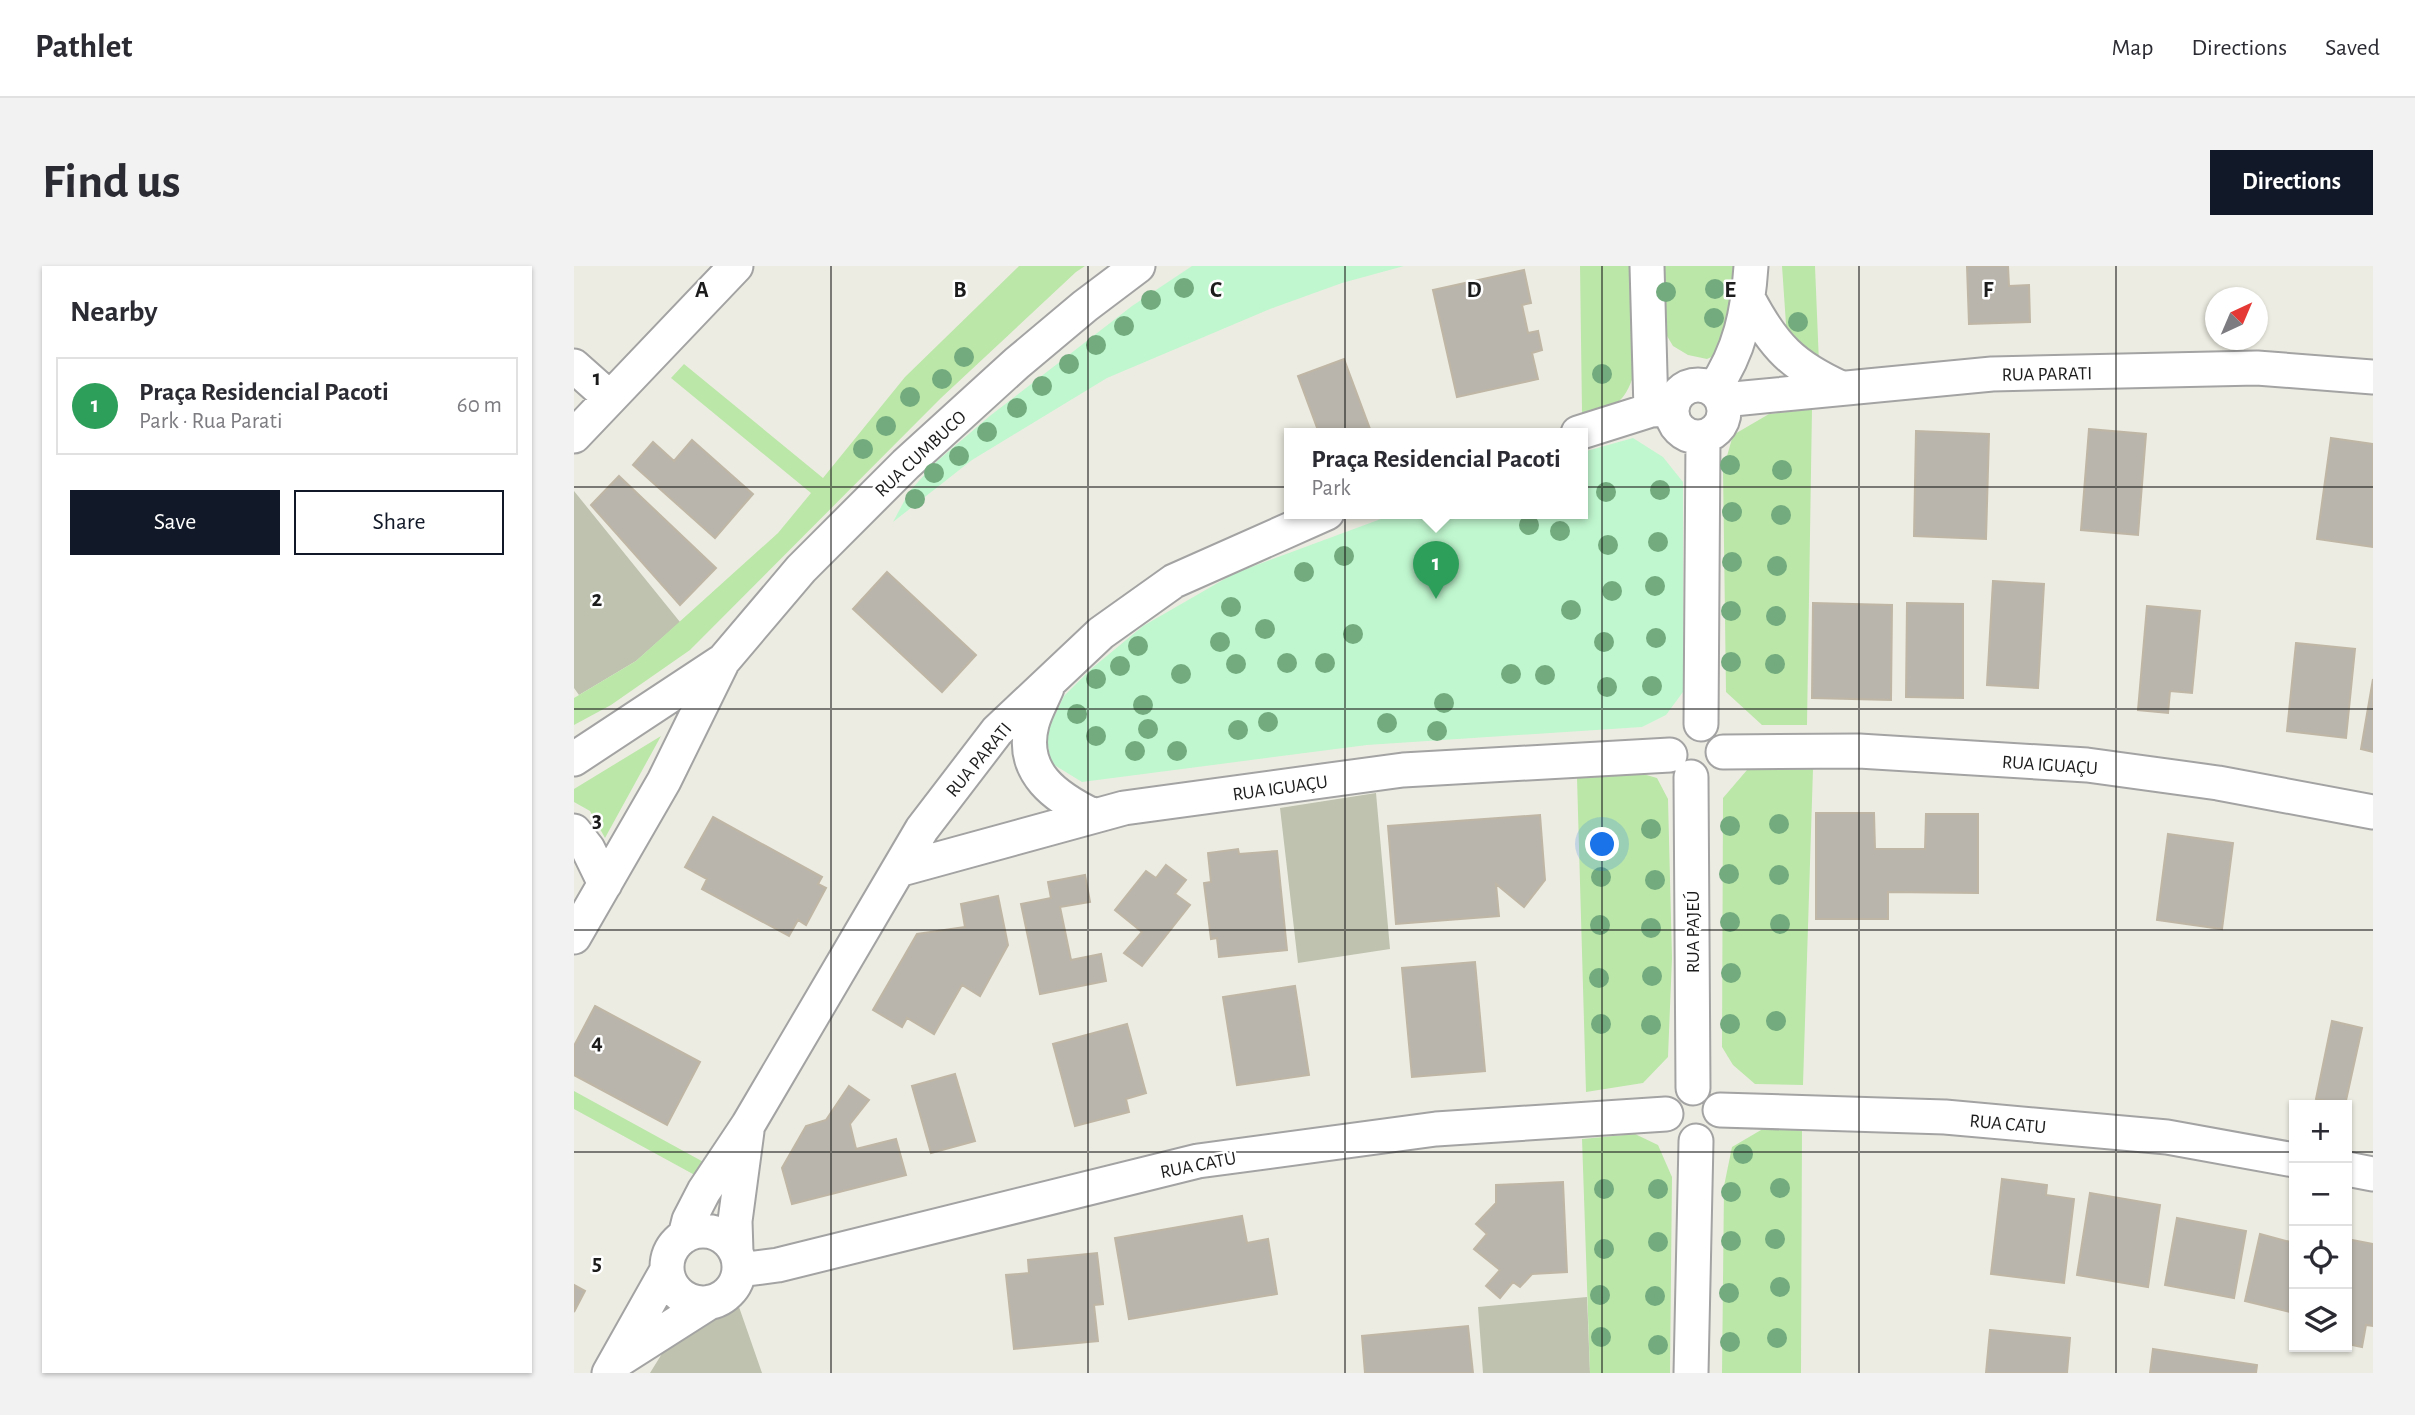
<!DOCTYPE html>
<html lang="en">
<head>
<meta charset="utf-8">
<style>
	body { margin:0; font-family:"Alegreya Sans",sans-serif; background:#f2f2f3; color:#2b2b33 }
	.controls { position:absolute; right:21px; bottom:21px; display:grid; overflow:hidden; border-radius:0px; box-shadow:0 2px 5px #0004 }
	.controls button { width:63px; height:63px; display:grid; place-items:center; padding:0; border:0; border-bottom:2px solid #e1e1e2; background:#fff; color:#2b2b33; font:35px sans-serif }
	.compass { position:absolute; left:1631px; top:21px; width:63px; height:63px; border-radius:50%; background:#fff; box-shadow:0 2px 5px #0004; rotate:44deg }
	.you { position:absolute; left:1029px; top:579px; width:24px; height:24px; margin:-18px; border:5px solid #fff; border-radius:50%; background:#1a73e8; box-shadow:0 0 0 10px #1a73e833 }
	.badge { display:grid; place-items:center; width:46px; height:46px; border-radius:50%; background:#111827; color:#fff; font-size:23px; font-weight:700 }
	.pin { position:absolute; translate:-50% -58px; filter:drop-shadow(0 2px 4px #0008) }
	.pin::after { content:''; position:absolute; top:37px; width:24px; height:21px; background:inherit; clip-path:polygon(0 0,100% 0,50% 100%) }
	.popup { position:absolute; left:710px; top:162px; width:304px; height:91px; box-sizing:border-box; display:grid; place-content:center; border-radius:0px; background:#fff; filter:drop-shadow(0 2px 5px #0005); font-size:23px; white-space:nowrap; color:#7c7c81 }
	.popup b { font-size:26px; color:#2b2b33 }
	.popup::after { content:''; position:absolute; left:50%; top:100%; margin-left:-14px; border:14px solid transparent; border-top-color:#fff }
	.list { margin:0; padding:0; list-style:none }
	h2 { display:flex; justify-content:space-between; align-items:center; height:91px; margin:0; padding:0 28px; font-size:30px }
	h2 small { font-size:23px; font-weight:400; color:#7c7c81 }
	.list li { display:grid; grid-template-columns:46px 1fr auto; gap:21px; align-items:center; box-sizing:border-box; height:98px; margin:0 14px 14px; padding:0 14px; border:2px solid #e1e1e2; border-radius:0px }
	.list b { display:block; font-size:26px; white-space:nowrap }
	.list p { margin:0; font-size:23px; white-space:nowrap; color:#7c7c81 }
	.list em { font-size:23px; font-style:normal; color:#7c7c81 }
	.actions { display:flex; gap:14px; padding:21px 28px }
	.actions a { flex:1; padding:16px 0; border:2px solid #111827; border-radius:0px; text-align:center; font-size:24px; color:#111827 }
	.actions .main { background:#111827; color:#fff }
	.icon { flex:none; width:38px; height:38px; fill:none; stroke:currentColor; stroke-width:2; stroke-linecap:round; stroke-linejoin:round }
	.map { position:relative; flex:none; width:1799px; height:1107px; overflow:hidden; border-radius:0px }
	header { display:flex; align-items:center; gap:42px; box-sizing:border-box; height:98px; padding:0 35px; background:#fff; border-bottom:2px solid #e1e1e2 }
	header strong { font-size:33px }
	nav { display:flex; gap:38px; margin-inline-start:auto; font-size:24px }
	.intro { display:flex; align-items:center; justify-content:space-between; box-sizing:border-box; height:168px; padding:0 42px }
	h1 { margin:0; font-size:49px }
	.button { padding:18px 32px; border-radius:0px; background:#111827; color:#fff; font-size:24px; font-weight:700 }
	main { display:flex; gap:42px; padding:0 42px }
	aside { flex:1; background:#fff; border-radius:0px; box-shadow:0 2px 5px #0004 }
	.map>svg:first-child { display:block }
	.construction { fill:#bec2ae }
	.grass { fill:#bbe7a9 }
	.park { fill:#c0f7cf }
	.building { fill:#bab5ac; stroke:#bfb6a5; stroke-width:2 }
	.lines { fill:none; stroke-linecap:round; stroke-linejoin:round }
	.minor-casing { stroke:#a3a3a3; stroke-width:37 }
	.minor { stroke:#fff; stroke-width:33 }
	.tree { fill:#73ab7e }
	.grid { fill:none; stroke:#1c1c1c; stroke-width:2; stroke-opacity:0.55 }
	.labels { text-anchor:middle; stroke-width:5; stroke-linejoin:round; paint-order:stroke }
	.street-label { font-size:19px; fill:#1c1c1c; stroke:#fff }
	.grid-label { font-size:23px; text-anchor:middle; font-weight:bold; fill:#1c1c1c; stroke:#fff; stroke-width:5; stroke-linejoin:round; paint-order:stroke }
</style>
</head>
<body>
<header>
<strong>Pathlet</strong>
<nav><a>Map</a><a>Directions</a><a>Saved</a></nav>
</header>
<div class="intro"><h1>Find us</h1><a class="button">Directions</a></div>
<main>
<aside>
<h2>Nearby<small></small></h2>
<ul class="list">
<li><span class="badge" style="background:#2e9e5b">1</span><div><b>Praça Residencial Pacoti</b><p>Park · Rua Parati</p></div><em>60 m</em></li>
</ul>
<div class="actions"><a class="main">Save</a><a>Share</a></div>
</aside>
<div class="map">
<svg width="1799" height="1107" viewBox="0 0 1799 1107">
	<rect width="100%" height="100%" fill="#edece2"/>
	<path class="construction" d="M0,225L106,356L62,395L5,429L0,422Z
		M802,527L816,683L724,697L706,542Z
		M1013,1031L1016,1107H909L904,1041Z
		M165,1041L188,1107H76L102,1065Z"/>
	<path class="grass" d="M445,0H511L502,6L367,132L116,384L37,439L0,459V432L62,395L204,267L237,227L97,112L110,98L249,212L331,111Z
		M1006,0H1063C1063,35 1073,112 1044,136C1036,143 1018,144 1008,147Z
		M1090,0H1168L1153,84L1133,93L1114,89L1099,80L1090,65Z
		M1208,0H1241L1245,97L1213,73Z
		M1238,143L1233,459H1188L1152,426L1149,204L1159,169L1195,148Z
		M87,470L31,572L16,545L0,536V523Z
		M1239,503L1229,819L1181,818L1159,799L1148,781L1149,532L1173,504Z
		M1062,506L1083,512L1094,533L1098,692L1094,791L1069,817L1012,826L1003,512Z
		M0,825L135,899L128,913L0,843Z
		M1187,864H1228L1227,1107H1148L1150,920L1158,881Z
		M1061,868L1084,879L1098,911L1096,1107H1016L1008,873Z"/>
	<path class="park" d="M618,0H830L768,17L696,43L533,112L398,194L319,256L335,226L362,196L417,149L558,40Z
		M1059,172L1089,191L1109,216V426L1092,449L1068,461L793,479L508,516L477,497L472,468L490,430L517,403L569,360L661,307L823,247H1009V186Z"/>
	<path class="building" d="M1393,0H1434L1435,20L1455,19L1456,56L1395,58Z
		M950,4L957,37L948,39L954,67L964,65L968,84L958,87L964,113L883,131L859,24Z
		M770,93L796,163L786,167H745L724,110Z
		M1515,163L1572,168L1564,269L1507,264Z
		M1342,165L1415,168L1412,273L1340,270Z
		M1757,172L1799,178V281L1743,273Z
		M118,174L179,228L141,272L59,199L79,176L100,195Z
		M45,210L142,302L106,339L17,239Z
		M313,306L402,389L368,426L279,343Z
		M1419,315L1470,318L1464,422L1413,419Z
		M1239,337L1318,339L1317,434L1238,432Z
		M1333,337L1389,338V432L1332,431Z
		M1573,340L1626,345L1618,427L1596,425L1594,447L1564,444Z
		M1722,377L1781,383L1772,472L1713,465Z
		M1799,413V486L1787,483Z
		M1242,547H1300L1301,583H1351L1352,548H1404V627L1314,626V653H1242Z
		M966,549L971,614L950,641L922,618L925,650L822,658L814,560Z
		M139,551L248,611L244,618L252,622L232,659L224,654L215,670L128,623L133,613L111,601Z
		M1594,568L1659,577L1648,663L1583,654Z
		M664,583L665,588L703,585L713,684L645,691L643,672L637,673L630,617L637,616L634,587Z
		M592,599L612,614L601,628L616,639L568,700L550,687L568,666L541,644L572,605L582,612Z
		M511,609L516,636L486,641L497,694L527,688L532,715L466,728L447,638L477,632L474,616Z
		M424,630L434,679L406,730L388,719L360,768L333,752L328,761L299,744L343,668L391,661L387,638Z
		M901,696L911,805L838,811L828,702Z
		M721,720L735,809L663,819L649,731Z
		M21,740L126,796L93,859L0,809V780Z
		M1758,755L1788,762L1771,839L1742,833Z
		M553,758L572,827L552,833L555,846L501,860L479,778Z
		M381,808L401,875L357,887L338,820Z
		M275,820L295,834L276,858L282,883L322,873L332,909L218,938L208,902L232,860L252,854Z
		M1428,913L1473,919L1472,929L1500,933L1490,1017L1417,1008Z
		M989,916L993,1006L958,1008L946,1021L939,1016L926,1032L912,1020L926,1004L900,983L913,968L902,958L922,937V919Z
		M1516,927L1586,939L1574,1021L1503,1009Z
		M668,950L673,977L694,973L703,1028L555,1053L541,972Z
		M1603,952L1672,965L1660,1032L1591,1019Z
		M1686,968L1720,977V1047L1671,1035Z
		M1773,973L1799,978V1060L1792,1059L1788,1081L1773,1078Z
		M523,987L529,1038L520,1039L524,1075L440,1083L432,1009L455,1007L454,994Z
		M0,1019L11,1025L0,1046Z
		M894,1060L899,1107H791L788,1070Z
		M1416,1064L1496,1072L1493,1107H1412Z
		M1579,1083L1683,1099L1682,1107H1576Z"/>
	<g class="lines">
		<defs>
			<path id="minor" d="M1073,0L1077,144
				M1175,34C1200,81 1219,100 1267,122
				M0,100L36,132
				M1098 145a26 26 0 1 1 52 0a26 26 0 1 1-52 0Z
				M1140,123C1166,85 1174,46 1177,0
				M1149,134L1418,108L1683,102L1799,111
				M1004,167L1077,144L1097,143
				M0,170L162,0
				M473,422C468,434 461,446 458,458C445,507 483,532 520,550
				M1127,458L1129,172
				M1149,486L1285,485L1513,499L1644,517L1799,546
				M0,493L147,396
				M1117,511L1119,822
				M0,565L14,583L31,618
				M324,604L550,542L829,504L1096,489
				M0,671L90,515L149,395L227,303L332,198L443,97L511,40L564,0
				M1146,844L1371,851L1593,871L1720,894
				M1773,903L1799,908
				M93 1001a36 36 0 1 1 72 0a36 36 0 1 1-72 0Z
				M111,970L115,954L130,925L174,859L348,563L423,465L527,367L600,315L753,247
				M162,986L161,955L173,865
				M165,1004L204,999L624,895L862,863L1092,848
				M45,1094L136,1036
				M35,1107L93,1004
				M1117,1107L1122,875"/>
		</defs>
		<use href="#minor" class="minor-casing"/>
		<use href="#minor" class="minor"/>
	</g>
	<g class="tree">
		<circle cx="610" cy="22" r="10"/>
		<circle cx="1141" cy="23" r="10"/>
		<circle cx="1092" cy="26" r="10"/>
		<circle cx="577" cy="34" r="10"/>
		<circle cx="1140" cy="52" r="10"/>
		<circle cx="1224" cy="56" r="10"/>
		<circle cx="550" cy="60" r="10"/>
		<circle cx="522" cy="79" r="10"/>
		<circle cx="390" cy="91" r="10"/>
		<circle cx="495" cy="98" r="10"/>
		<circle cx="1028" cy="108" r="10"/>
		<circle cx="368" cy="113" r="10"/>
		<circle cx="468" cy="120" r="10"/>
		<circle cx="336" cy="131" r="10"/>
		<circle cx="443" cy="142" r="10"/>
		<circle cx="312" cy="160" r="10"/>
		<circle cx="413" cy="166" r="10"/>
		<circle cx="289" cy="183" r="10"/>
		<circle cx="385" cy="190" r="10"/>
		<circle cx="1156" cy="199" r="10"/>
		<circle cx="1208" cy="204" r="10"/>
		<circle cx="360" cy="207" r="10"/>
		<circle cx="1086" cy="224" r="10"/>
		<circle cx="1032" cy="226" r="10"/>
		<circle cx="341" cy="233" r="10"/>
		<circle cx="1158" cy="246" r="10"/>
		<circle cx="1207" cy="249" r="10"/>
		<circle cx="955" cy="259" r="10"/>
		<circle cx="986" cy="265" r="10"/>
		<circle cx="1084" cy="276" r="10"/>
		<circle cx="1034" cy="279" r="10"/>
		<circle cx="770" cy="290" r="10"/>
		<circle cx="1158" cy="296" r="10"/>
		<circle cx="1203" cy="300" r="10"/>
		<circle cx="730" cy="306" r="10"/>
		<circle cx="1081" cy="320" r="10"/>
		<circle cx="1038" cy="325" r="10"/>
		<circle cx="657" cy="341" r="10"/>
		<circle cx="997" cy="344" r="10"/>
		<circle cx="1157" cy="345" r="10"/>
		<circle cx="1202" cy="350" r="10"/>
		<circle cx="691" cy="363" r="10"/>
		<circle cx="779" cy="368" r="10"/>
		<circle cx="1082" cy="372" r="10"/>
		<circle cx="646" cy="376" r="10"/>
		<circle cx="1030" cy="376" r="10"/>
		<circle cx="564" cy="380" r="10"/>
		<circle cx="1157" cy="396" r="10"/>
		<circle cx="713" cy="397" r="10"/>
		<circle cx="751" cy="397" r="10"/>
		<circle cx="662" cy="398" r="10"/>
		<circle cx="1201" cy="398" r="10"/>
		<circle cx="546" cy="400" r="10"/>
		<circle cx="607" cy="408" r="10"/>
		<circle cx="937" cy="408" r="10"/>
		<circle cx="971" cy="409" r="10"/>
		<circle cx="522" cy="413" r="10"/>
		<circle cx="1078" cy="420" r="10"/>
		<circle cx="1033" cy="421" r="10"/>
		<circle cx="870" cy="437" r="10"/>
		<circle cx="569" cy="439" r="10"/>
		<circle cx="503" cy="448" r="10"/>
		<circle cx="694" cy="456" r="10"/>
		<circle cx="813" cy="457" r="10"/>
		<circle cx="574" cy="463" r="10"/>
		<circle cx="664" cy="464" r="10"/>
		<circle cx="863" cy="465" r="10"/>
		<circle cx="522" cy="470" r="10"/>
		<circle cx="561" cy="485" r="10"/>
		<circle cx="603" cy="485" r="10"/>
		<circle cx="1205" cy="558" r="10"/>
		<circle cx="1156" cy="560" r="10"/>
		<circle cx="1077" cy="563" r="10"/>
		<circle cx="1155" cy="608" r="10"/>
		<circle cx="1205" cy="609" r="10"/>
		<circle cx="1027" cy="611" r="10"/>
		<circle cx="1081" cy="614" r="10"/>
		<circle cx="1156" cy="656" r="10"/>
		<circle cx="1206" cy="658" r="10"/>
		<circle cx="1026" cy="659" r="10"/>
		<circle cx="1077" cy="662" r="10"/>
		<circle cx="1157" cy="707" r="10"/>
		<circle cx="1078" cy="710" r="10"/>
		<circle cx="1025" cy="712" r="10"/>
		<circle cx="1202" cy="755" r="10"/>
		<circle cx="1027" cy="758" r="10"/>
		<circle cx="1156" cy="758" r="10"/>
		<circle cx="1077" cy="759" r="10"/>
		<circle cx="1169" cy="888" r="10"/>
		<circle cx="1206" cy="922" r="10"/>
		<circle cx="1030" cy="923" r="10"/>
		<circle cx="1084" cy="923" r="10"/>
		<circle cx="1157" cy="926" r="10"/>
		<circle cx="1201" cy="973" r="10"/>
		<circle cx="1157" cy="975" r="10"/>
		<circle cx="1084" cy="976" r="10"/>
		<circle cx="1030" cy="983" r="10"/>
		<circle cx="1206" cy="1021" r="10"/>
		<circle cx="1155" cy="1027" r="10"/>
		<circle cx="1026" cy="1029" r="10"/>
		<circle cx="1081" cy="1030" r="10"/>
		<circle cx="1027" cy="1071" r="10"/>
		<circle cx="1203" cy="1072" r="10"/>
		<circle cx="1156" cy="1076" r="10"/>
		<circle cx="1084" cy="1079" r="10"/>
	</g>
	<path class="grid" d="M257,0V1107M514,0V1107M771,0V1107M1028,0V1107M1285,0V1107M1542,0V1107M0,221H1799M0,443H1799M0,664H1799M0,886H1720M1773,886H1799"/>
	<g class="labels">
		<g class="street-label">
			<text transform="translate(1473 107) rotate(-1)" y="7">RUA PARATI</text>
			<text transform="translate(346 187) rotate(-43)" y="7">RUA CUMBUCO</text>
			<text transform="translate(404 493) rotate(-50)" y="7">RUA PARATI</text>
			<text transform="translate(1476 498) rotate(4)" y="7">RUA IGUAÇU</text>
			<text transform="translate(706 521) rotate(-8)" y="7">RUA IGUAÇU</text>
			<text transform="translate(1118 666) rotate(-90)" y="7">RUA PAJEÚ</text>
			<text transform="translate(1434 857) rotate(5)" y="7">RUA CATU</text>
			<text transform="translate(624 898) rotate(-11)" y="7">RUA CATU</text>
		</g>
	</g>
	<g class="grid-label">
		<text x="128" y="31">A</text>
		<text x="386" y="31">B</text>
		<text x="642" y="31">C</text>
		<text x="900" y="31">D</text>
		<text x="1156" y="31">E</text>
		<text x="1414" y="31">F</text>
		<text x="23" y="119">1</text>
		<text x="23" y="340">2</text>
		<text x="23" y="561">3</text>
		<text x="23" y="783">4</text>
		<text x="23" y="1004">5</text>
	</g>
</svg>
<div class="controls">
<button>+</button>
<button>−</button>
<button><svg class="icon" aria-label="locate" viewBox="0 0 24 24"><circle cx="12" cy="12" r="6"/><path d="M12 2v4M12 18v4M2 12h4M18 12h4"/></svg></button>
<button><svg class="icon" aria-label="layers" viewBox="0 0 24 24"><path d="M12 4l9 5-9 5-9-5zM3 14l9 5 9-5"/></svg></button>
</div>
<svg class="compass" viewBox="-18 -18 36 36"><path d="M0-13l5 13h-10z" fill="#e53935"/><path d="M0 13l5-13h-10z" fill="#7c7c81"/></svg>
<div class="you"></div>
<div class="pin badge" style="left:862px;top:333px;background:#2e9e5b">1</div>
<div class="popup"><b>Praça Residencial Pacoti</b>Park</div>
</div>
</main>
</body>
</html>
